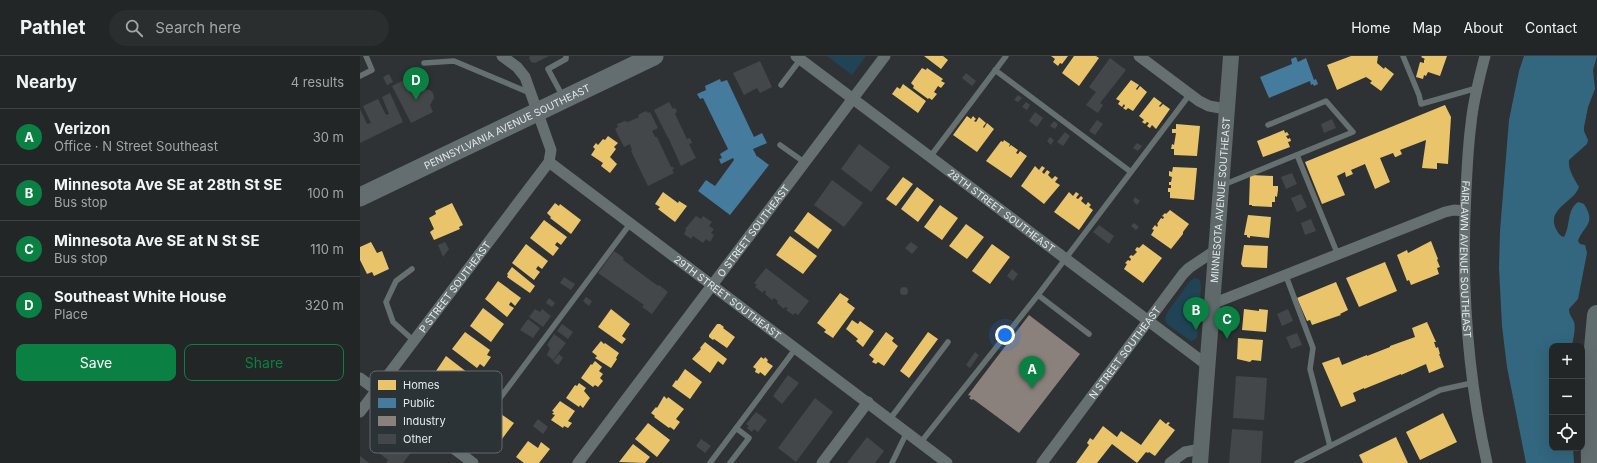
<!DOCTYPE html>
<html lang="en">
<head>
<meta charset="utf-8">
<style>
	body { margin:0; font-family:Inter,sans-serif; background:#2b2e2f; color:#f1f3f6 }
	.controls { position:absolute; right:12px; bottom:12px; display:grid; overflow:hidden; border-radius:8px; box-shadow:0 4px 16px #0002 }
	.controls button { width:36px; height:36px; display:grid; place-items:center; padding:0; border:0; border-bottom:1px solid #404344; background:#232627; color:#f1f3f6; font:20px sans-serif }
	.you { position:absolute; left:645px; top:279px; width:14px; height:14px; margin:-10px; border:3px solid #fff; border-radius:50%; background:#1a73e8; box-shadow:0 0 0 6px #1a73e833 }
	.badge { display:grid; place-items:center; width:26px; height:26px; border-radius:50%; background:#0b8043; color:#fff; font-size:13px; font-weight:700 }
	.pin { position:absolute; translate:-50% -33px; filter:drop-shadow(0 1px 2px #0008) }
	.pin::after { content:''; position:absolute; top:21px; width:14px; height:12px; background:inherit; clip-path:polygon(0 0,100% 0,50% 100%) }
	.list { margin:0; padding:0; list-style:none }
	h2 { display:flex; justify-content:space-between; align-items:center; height:52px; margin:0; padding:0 16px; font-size:17px }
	h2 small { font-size:13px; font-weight:400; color:#a3a5a7 }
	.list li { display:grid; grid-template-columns:26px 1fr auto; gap:12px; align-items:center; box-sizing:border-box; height:56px; padding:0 16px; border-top:1px solid #404344 }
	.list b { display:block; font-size:15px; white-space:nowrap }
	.list p { margin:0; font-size:13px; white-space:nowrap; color:#a3a5a7 }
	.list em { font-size:13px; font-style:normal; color:#a3a5a7 }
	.actions { display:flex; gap:8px; padding:12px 16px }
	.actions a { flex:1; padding:9px 0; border:1px solid #0b8043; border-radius:8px; text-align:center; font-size:14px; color:#0b8043 }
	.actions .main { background:#0b8043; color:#fff }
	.icon { flex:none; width:22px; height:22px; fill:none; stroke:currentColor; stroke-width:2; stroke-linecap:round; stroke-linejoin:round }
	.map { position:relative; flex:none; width:1237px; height:407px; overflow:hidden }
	header { display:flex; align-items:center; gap:24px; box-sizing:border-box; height:56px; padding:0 20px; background:#232627; border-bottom:1px solid #404344 }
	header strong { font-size:19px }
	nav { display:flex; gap:22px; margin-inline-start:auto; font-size:14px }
	.search { width:280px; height:36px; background:#2b2e2f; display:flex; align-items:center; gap:10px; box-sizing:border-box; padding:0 14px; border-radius:22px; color:#a3a5a7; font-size:15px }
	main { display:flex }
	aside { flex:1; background:#232627 }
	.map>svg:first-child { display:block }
	.green { fill:#204456 }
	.forest { fill:#32677f }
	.homes { fill:#e9c46a }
	.public { fill:#457b9d }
	.industry { fill:#8a817c }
	.building { fill:#444749 }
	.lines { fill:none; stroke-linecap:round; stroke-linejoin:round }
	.service { stroke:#667071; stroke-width:5.5 }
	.minor { stroke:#667071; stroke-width:11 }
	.secondary { stroke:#5f696a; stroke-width:16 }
	.trunk { stroke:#646e70; stroke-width:19 }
	.motorway { stroke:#626d6f; stroke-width:20 }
	.labels { text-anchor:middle; stroke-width:4; stroke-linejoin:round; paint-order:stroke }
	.street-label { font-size:10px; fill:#e4e8eb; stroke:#2c3337 }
	.key { fill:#2c3337; stroke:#63696d; stroke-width:1 }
	.key-label { font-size:11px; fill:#e4e8eb }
</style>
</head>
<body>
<header>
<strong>Pathlet</strong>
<div class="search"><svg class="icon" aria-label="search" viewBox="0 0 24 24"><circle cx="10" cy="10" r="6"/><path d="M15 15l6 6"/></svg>Search here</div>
<nav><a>Home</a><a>Map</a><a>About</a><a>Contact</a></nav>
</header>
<main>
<aside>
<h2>Nearby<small>4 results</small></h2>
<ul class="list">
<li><span class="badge">A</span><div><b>Verizon</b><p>Office · N Street Southeast</p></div><em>30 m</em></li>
<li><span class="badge">B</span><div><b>Minnesota Ave SE at 28th St SE</b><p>Bus stop</p></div><em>100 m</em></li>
<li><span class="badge">C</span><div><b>Minnesota Ave SE at N St SE</b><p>Bus stop</p></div><em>110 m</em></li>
<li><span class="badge">D</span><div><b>Southeast White House</b><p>Place</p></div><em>320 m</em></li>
</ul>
<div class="actions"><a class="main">Save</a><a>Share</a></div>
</aside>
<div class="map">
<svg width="1237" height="407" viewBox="0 0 1237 407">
	<rect width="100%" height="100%" fill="#2f3234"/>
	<path class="green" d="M467,0H506L492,19Z
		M835,222L840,224L841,231L837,281L834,284L831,285L807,268L805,263L807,257L830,225Z"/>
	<path class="forest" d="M1164,0H1237L1233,14L1235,33L1228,51L1224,71V75L1228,84L1227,88L1209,104C1208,114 1214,122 1219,131C1214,146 1186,153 1196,173C1198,177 1200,180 1204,181C1211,169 1206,155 1218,146L1224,148C1237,168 1223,170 1218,185L1220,188L1225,189L1227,197L1218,243L1209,253C1209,259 1212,261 1214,266C1216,273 1213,283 1212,290H1192V392H1213L1214,407H1166L1147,311L1142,270L1139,212L1140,175L1149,64L1159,15Z"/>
	<path class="homes" d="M564,0H583L588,4L581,13Z
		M691,0H708L702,8L700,7L698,10L693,6L695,3Z
		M714,0H736L739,2L719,30L702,17Z
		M991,0H1018L1017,7L1024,13L1025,11L1034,18L1021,35L1010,27L1012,25L1006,21L977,34L967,9Z
		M1062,0H1087L1080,20L1068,16L1066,20L1064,19L1063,23L1056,21L1060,6L1064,7V4L1065,3L1061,1Z
		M562,12L566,14L567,12L583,23L581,25L585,27L581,32L578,30L574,36L577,38L572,44L569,42L568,43L553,32L554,30L551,27Z
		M771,24L779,29L776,33L777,34L780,30L787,36L773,55L768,52L766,54L763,52L765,50L764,48L762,51L758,48L760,45L756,43Z
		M543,28L566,45L558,57L532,38L537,31L540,33Z
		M794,41L802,47L799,50L800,51L803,48L810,53L796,73L792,69L790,72L787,70L789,67L787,66L785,68L782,66L784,64L779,60Z
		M1085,49L1091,61L1088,108L1077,107V113L1062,112L1066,84L1040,94L1042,98L1036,101H1035L1033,97L1020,102L1030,126L1015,133L1005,108L991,114L993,118L986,121L985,116L977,120L985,139L962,148L945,106Z
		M607,60L611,63L613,60L616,63L614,65L616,66L619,61L626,67L623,71L624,72L627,67L634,73L617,96L593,79Z
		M816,68L840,70L837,100L814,99V93H811L812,88L814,89L816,77H812V73H816Z
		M924,74L925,77L927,76L929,79L926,80L928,83L930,82L931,85L928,86L930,91L903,101L897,85Z
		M248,80L258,87L254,91L256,93L250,101L257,108L250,117L241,110L243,107L231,99L235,93L233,91L236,87L238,89L243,83L245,84Z
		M644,84L650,88L649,91L651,89L658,94L656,97L658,98L660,95L667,100L651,122L626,105L641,85L643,86Z
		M675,110L679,114L682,110L685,112L682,116L684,118L687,114L690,116L688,119L692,123L695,120L698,122L695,126L700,129L684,148L661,130Z
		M813,111L837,112L834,144L810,142V136H808V132H811V129H809V126H811L812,121L809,120V115L812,116Z
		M890,119L913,120V130H918V134L917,141L915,140V146H912V151L892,150V149H889Z
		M543,121L553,128L536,150L526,143Z
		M557,131L574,144L558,166L541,153Z
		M303,136L318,147L319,145L327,150L315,166L298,153L300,151L295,148Z
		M709,136L713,140L716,136L719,138L716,142L718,143L721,140L723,142L721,145L726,149L728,146L731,149L729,151L733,154L719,174L694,156Z
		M92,147L103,169L99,171L100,173L74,184L70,176L74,173L69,162L76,158L75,155Z
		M195,147L199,150L200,148L221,164L211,178L190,162L191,161L187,157Z
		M580,149L598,162L582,184L564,171Z
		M810,154L829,168L823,176V178L811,193L791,179L794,174L792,173L795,169L797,171L798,169L797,168L801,162L803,163L804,161L802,160L805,157L806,158Z
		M448,156L472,174L458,193L434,175Z
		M888,159L911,161L909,182L890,180V182L887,181V179H884Z
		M184,164L207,181L201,189L197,186L195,189L199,192L193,200L170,182Z
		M606,168L624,181L607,203L589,190Z
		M430,180L457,200L443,218L416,199Z
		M1071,185L1078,203L1077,204L1080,211L1077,212L1079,218L1051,229L1049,224L1047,225L1037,199L1047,194L1048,197Z
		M11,186L17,197L22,195L29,213L14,220L12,216L7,218L0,204V191Z
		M166,188L188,205L182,213L178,210L176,213L180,216L174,224L152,207Z
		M632,188L650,201L630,228L612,215Z
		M783,188L802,202L783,227L764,213L767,208L765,207L768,204L770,205L771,203L769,201L771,199L773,200L777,196L775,194L777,191L779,192Z
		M884,189L908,190L907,212L883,211L881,208Z
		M1025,206L1037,235L999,251L986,222Z
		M152,211L175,230L170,237L147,221L148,219L147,218Z
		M138,225L161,242L155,250L151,246L150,247L149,249L154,252L147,261L125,243Z
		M976,226L988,254L980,258L981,259L952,269L950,264L947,265L937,242Z
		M480,237L489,243L487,246L495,252L473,282L464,276L466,274L457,267Z
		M123,252L144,268L131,286L110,270Z
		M251,253L270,268L262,280L266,283L262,288L238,271Z
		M884,253L899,255V253L908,254L906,276L882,274Z
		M492,264L498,268L500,265L514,275L503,291L496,285L498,283L486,273Z
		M1067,266L1076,286H1074L1076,292L1078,291L1080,298H1079L1084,311L1069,317L1066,308L1041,319V318L1004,333V332L993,337L996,345L981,351L962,307L979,301L982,309L1007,299V300L1030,291V290L1055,281L1052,272Z
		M357,268H360L364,271L363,272L375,281L367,292L354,283L353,284L349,281V279Z
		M105,276L130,294L127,299L131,301L124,311L120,308L117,312L92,293Z
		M526,276L534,282L532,285L538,290L524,310L518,306L516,308L512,306L514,303L509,299Z
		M568,276L578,283L549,322L540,315Z
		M878,282L903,284L901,305L892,304L890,306L877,303Z
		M241,285L244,288L245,287L259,297L256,302L257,303L251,312L235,302L237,300L232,296Z
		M345,286L367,303L363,309L358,305L350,317L332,303L341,293L340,292Z
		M86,300L108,317L95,334L74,318Z
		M401,301L404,303L405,301L408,304L407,306L413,310L405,320L400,316L399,318L395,316L396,313L393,311Z
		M235,305L242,311L239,315L243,318L240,322L243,325L238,331L235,329L233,331L221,322L231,308L232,309Z
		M325,313L342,326L330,343L312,330L316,324L317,325Z
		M219,327L226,332L224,335L230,342L223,352L220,349L219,351L206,342L215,329L217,330Z
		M304,340L307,343L308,341L324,353L316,363L320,366L314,374L310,371L309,372L294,361L295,360L291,357L296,351L297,352Z
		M200,345L215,355L208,365L212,367L208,372L204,370L203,372L191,364L195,359L192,358L194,356L192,355Z
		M138,356L154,367L139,387L131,381L129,383L122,378Z
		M1083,357L1097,386L1060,404L1046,376Z
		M800,363L806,368L808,366L810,367L808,369L815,374L795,400L789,396L788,397L786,396L777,407L752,388L737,407H716L729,389L727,387L730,382L733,384L743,370L757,381L761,375L781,389Z
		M288,367L310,384L297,401L275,383Z
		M1036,381L1048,407H1003L999,399Z
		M168,385L178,392L181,386L190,393L179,407H164L156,401Z
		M273,388L290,401L285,407L259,406Z"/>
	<path class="public" d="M936,1L938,6L946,2L954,24L956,23L958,28L954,30L953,28L951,29L950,25L909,42L900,21L932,8L931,3Z
		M360,23L361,26L367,24L394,81L402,77L407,87L393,93L397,101V100L409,109L370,159L338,135L346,124L355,130L374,104L373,102L361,108L359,103L362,102L360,98L368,93L343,42L340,43L337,38L346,34L345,30Z"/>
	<path class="industry" d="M669,259L720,298L659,377L613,343L612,344L609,342L611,340L608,339Z"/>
	<path class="building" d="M170,0H189L175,7L171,6L169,2Z
		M750,2L766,14L740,47L743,49L738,57L726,49L736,36L729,31Z
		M400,5L412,31L400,37L397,32L384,39L373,17Z
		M606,17L616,25L612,30L602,22Z
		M29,18L33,26L27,29L23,21Z
		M50,21L56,33L61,31L63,33L70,34L73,37L74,42L70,49L73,56L51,67L32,30Z
		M30,37L43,66L0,87V53L7,68L11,67L3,50L18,43L26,59L29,58L22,41Z
		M658,39L662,42L658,46L654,44Z
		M309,46L313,53L315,52L317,55L315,58L327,83L330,82L332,87L329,88L336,102L321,110L308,81L306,80H307L294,54Z
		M666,46L670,49L667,54L662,51Z
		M286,55L288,57L290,56L298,72L292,75L295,81H297L311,111H313L314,113L312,114L314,117L288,130L271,95L272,94L270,88L264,91L255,73L258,71L257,68L265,65L268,66L279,61L278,59Z
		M675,56L683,62L677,71L669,65Z
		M972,63L976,72L964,77L961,68Z
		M737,64L743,68L735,79L729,75Z
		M694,65L698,68L695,73L690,70Z
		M705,76L710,80L703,90L697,86Z
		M690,81L694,84L691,89L687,85Z
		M777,87L782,90L778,95L773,92Z
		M499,88L530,111L511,136L481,113Z
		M932,117L937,128L926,133L921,121Z
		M472,124L503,147L484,171L454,149Z
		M941,138L947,151L937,156L931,142Z
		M775,141L780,145L777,149L773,145Z
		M336,160L341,163L343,160L352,166L349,170L354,173L351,177L354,179L350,186L346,183L343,187L333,180L331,183L324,178L326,174L325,173Z
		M951,163L956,175L945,179L941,167Z
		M774,167L779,171L776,174L771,170Z
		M739,169L754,180L749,188L733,176Z
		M85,186L89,193L83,201L78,189Z
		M551,186L558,191L552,198L545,192Z
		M254,195L264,202L263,204L298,230L299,229L308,236L292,258L282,251L284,249L238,217Z
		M406,212L449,245L438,259L435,257L433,259L426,254L428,252L425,251L424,253L417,247L418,245L414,242L412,244L405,238L406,236L404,234L403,237L395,231L397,229L394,227Z
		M652,213L658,218L653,225L647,220Z
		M204,221L215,228L211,234L200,227Z
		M540 235a4 4 0 1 1 8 0a4 4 0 1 1-8 0Z
		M226,241L232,245L229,250L223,245Z
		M189,242L195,247L192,251L186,247Z
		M175,253L180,256L182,253L191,260L183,271L169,261Z
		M928,253L933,265L922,270L917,258Z
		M168,263L180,272L173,282L160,274Z
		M202,268L213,276L208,283L197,275Z
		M937,277L942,289L931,293L926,281Z
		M194,278L206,287L193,304L187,299L190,292L187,289Z
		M615,296L619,299L610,312L606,309Z
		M199,298L203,302L198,309L193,305Z
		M428,319L439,327L422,348L413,340Z
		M876,320L907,322L904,364L873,362Z
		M455,342L473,356L436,406L418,392Z
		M396,356L407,364L398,376L394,373L392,376L387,372L389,370L386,368Z
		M178,363L188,371L183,378L173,370Z
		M872,373L903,375L901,407H869Z
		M25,378L37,387L40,384L53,394L43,407H26L28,404L14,393Z
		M507,381L524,395L515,407H487Z
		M341,383L351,390L345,397L336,390Z
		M0,400L9,407H0Z"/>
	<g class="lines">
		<path class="service" d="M1043,0L1059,39L1061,48L1117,32
			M64,7L94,5L170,37
			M635,14L771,116
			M0,20L12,14L6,0
			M421,29L440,4
			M203,41L188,13L206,3V0
			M420,89L444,106
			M937,99L978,199
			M570,101L646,0
			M863,129L993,76L966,45L908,69
			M52,213L36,225L26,246L33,266L53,284
			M926,220L953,292L950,313L970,390
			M729,278L678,239L830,38
			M530,363L588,286
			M561,386L678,239
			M99,397L270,168
			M350,407L436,292
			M370,407L389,382L376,372
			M532,407L547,376
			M937,407L1080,334L1112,327"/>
		<g class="minor">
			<path id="s1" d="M436,0L847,309"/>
			<path d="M779,0L839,45L849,50L866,53"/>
			<path id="s2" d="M1125,0C1119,23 1113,45 1111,68C1108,90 1107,113 1106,135C1101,227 1107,317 1127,407"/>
			<path id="s3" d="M189,106L587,407"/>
			<path d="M852,248L1085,156L1094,154L1105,155"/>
			<path d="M0,322L113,407"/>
			<path id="s4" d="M0,356L189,106L191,94L165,21L157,11L142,0"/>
			<path id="s5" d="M218,407L525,0"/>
			<path d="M462,407L508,346"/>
			<path id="s6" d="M682,407L823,218L829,212L856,194"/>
			<path d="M810,407L825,396L841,393"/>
		</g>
		<path class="secondary" id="s7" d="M840,407L871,0"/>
		<path class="trunk" id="s8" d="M0,141L294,0"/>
		<path class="motorway" d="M1231,407C1230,357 1232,308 1237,259"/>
	</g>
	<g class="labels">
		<g class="street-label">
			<text dy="4" stroke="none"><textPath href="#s8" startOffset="163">PENNSYLVANIA AVENUE SOUTHEAST</textPath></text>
			<text dy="4" stroke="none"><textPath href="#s7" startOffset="264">MINNESOTA AVENUE SOUTHEAST</textPath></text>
			<text dy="4" stroke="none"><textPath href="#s1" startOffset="257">28TH STREET SOUTHEAST</textPath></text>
			<text dy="4" stroke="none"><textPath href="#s5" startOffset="291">O STREET SOUTHEAST</textPath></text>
			<text dy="4" stroke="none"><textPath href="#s2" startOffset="205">FAIRLAWN AVENUE SOUTHEAST</textPath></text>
			<text dy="4" stroke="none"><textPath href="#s4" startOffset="157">P STREET SOUTHEAST</textPath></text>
			<text dy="4" stroke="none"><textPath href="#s3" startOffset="224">29TH STREET SOUTHEAST</textPath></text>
			<text dy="4" stroke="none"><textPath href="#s6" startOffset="138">N STREET SOUTHEAST</textPath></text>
		</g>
	</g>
	<rect x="10" y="315" width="132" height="82" rx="6" class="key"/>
	<rect x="18" y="324" width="18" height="10" fill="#e9c46a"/>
	<rect x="18" y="342" width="18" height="10" fill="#457b9d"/>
	<rect x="18" y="360" width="18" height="10" fill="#8a817c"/>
	<rect x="18" y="378" width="18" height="10" fill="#444749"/>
	<g class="key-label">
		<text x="43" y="333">Homes</text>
		<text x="43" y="351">Public</text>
		<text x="43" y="369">Industry</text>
		<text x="43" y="387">Other</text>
	</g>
</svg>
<div class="controls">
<button>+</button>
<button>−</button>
<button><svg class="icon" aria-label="locate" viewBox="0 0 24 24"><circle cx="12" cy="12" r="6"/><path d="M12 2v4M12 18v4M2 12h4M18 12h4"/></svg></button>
</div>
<div class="you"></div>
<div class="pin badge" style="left:672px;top:333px">A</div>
<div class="pin badge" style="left:836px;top:274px">B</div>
<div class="pin badge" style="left:867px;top:283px">C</div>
<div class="pin badge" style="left:56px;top:44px">D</div>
</div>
</main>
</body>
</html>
